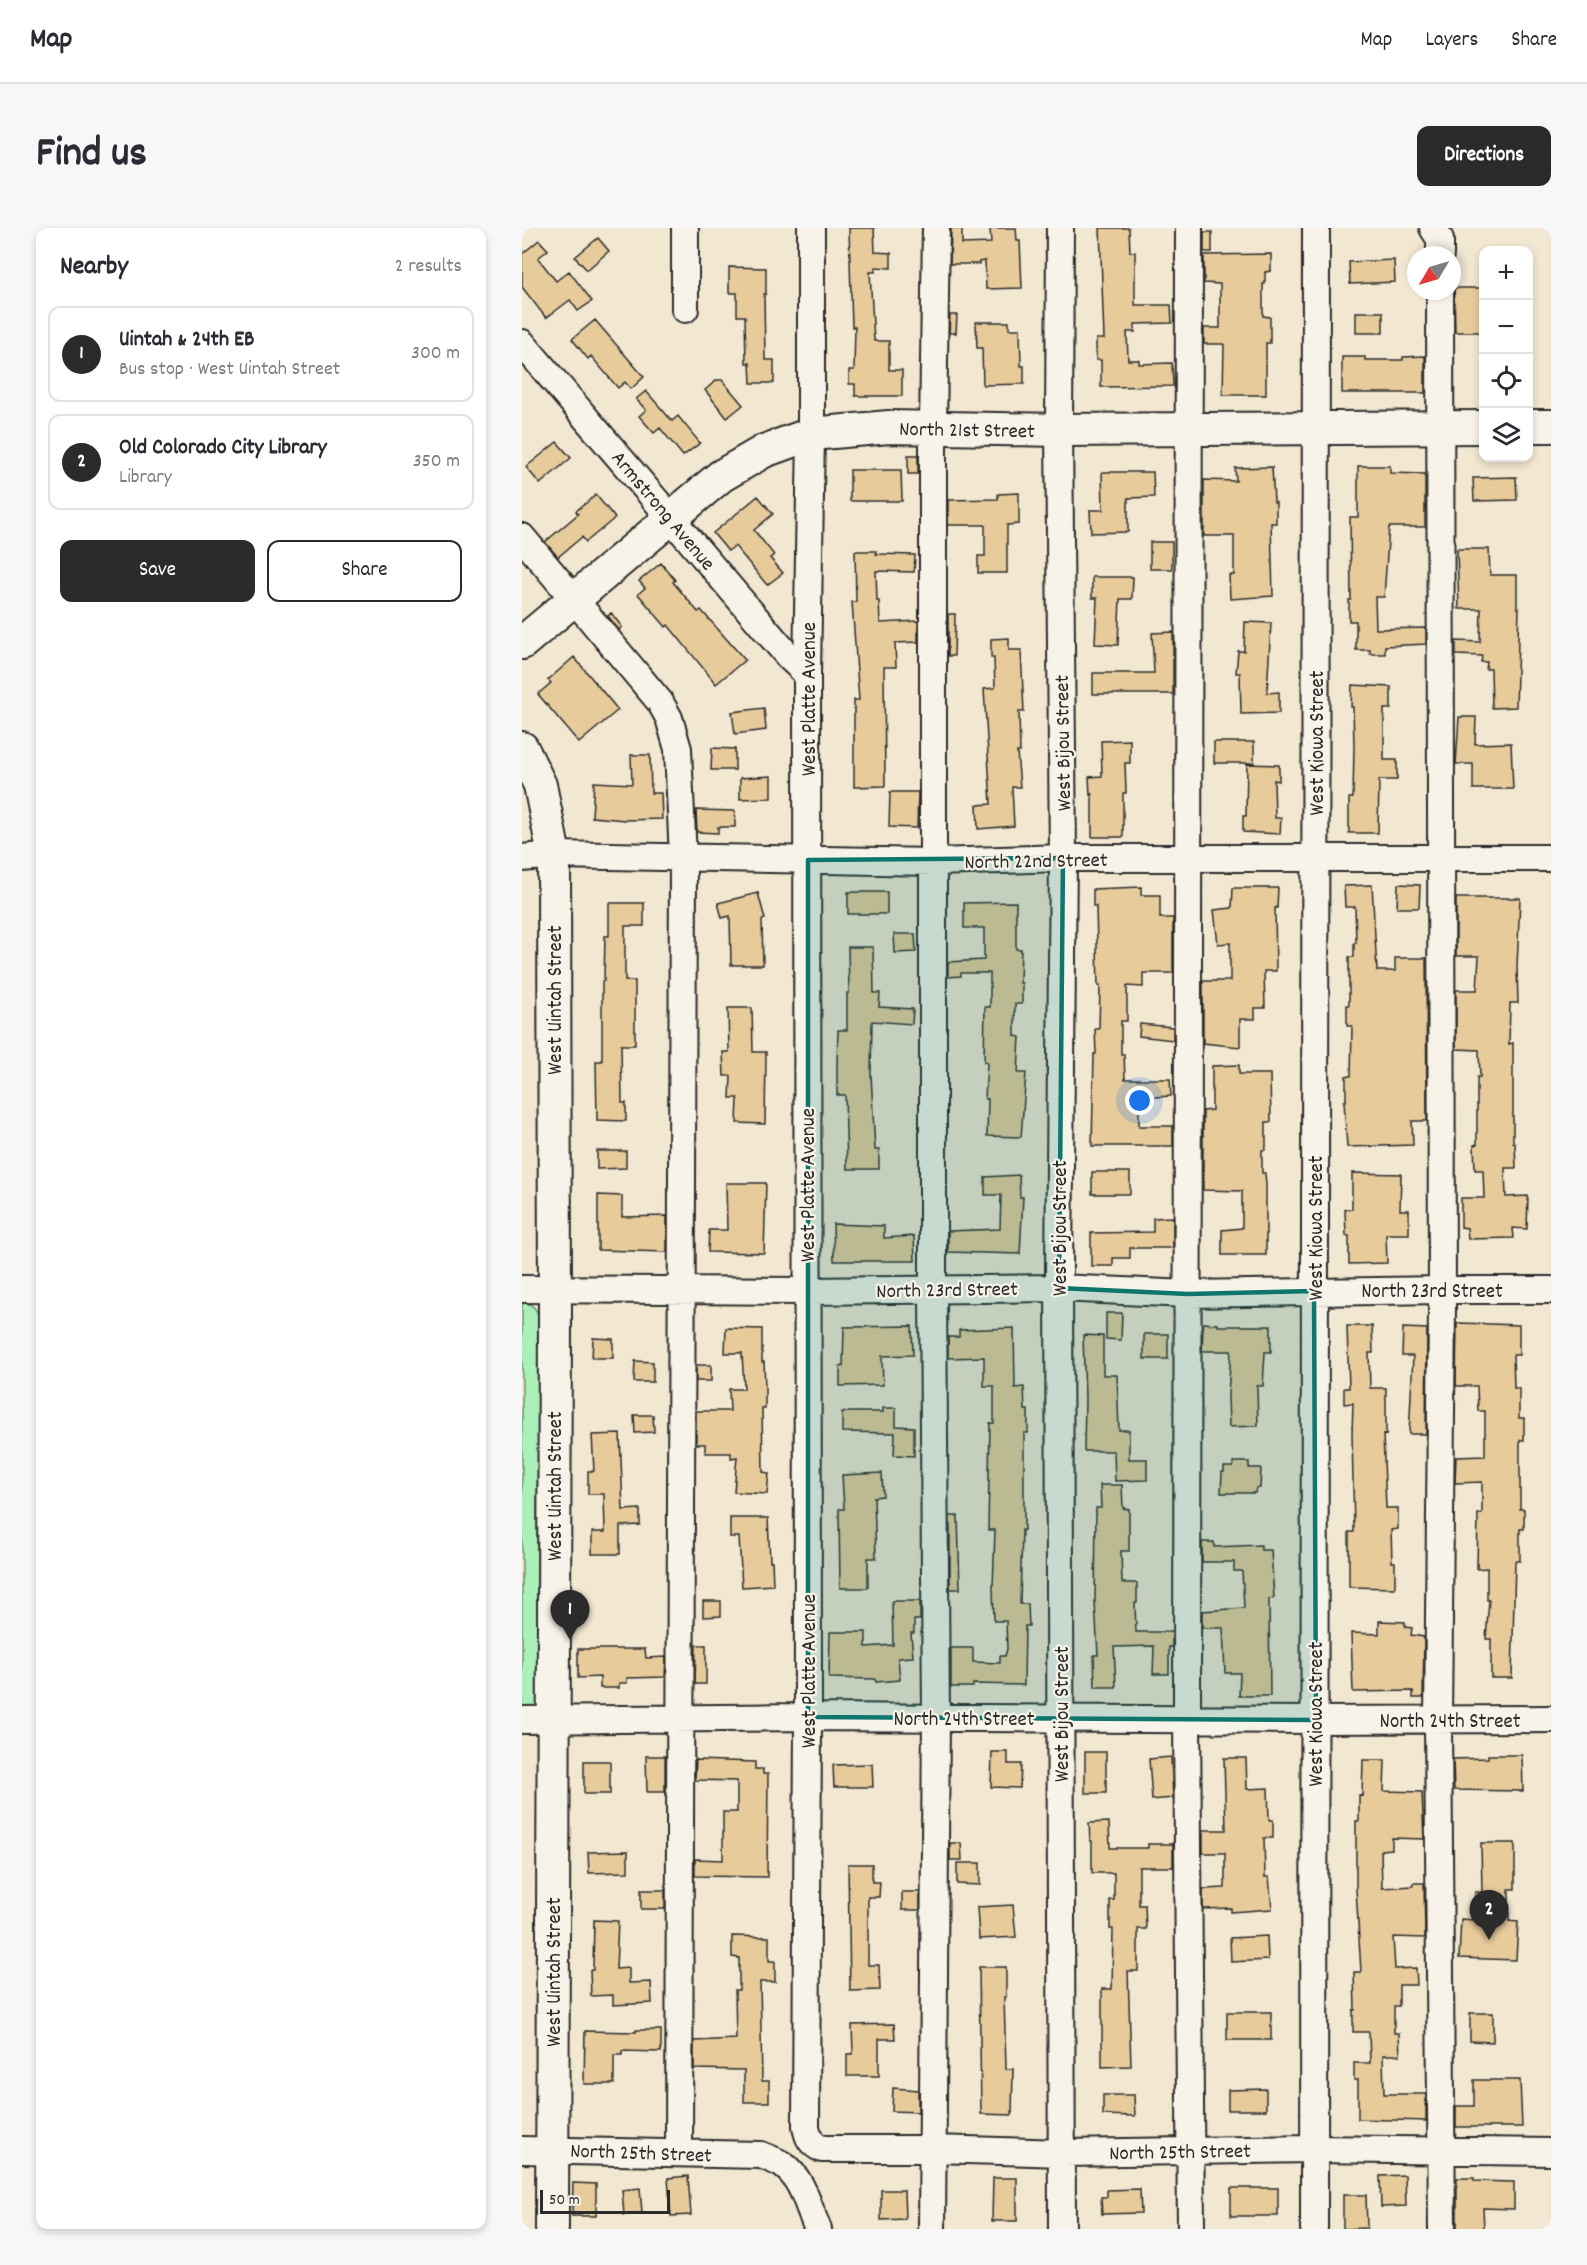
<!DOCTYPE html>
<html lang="en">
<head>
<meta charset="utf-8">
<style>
	body { margin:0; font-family:Dekko,sans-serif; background:#f7f7f7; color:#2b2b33 }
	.controls { position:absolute; right:18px; top:18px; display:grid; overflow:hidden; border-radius:12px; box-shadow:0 3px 9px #0003 }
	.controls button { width:54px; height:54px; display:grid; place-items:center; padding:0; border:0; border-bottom:2px solid #e1e1e2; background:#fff; color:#2b2b33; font:30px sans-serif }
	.compass { position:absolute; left:885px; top:18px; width:54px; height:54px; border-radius:50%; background:#fff; box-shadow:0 3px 9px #0003; rotate:232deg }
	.scale { position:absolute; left:18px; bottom:15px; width:130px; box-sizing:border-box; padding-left:6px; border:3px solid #2b2b2b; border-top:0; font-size:16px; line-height:21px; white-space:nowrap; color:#2b2b2b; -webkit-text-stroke:4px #f7f3e8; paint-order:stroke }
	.you { position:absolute; left:618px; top:873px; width:21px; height:21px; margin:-15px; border:4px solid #fff; border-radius:50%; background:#1a73e8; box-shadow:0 0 0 9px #1a73e833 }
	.badge { display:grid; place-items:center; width:39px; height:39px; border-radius:50%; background:#2b2b2b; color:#fff; font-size:20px; font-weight:700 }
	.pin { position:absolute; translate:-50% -50px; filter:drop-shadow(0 2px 3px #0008) }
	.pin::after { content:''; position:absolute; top:32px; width:21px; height:18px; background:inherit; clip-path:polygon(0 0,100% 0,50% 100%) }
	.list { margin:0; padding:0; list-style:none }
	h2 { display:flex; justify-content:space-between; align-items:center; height:78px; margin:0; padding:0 24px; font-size:26px }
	h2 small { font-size:20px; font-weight:400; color:#7c7c81 }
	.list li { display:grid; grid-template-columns:39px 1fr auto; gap:18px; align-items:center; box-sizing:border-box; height:96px; margin:0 12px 12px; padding:0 12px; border:2px solid #e1e1e2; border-radius:12px }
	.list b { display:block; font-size:22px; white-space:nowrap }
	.list p { margin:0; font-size:20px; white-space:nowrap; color:#7c7c81 }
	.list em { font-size:20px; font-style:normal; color:#7c7c81 }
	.actions { display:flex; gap:12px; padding:18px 24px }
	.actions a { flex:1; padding:14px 0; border:2px solid #2b2b2b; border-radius:12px; text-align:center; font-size:21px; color:#2b2b2b }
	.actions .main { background:#2b2b2b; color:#fff }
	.icon { flex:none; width:33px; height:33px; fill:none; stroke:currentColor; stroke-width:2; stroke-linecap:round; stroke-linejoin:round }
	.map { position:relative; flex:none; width:1029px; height:2001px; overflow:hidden; border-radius:12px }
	header { display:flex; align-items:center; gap:36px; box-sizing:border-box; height:84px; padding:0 30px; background:#fff; border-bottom:2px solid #e1e1e2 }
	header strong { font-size:28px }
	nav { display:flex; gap:33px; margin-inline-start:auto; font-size:21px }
	.intro { display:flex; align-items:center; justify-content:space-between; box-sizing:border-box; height:144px; padding:0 36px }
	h1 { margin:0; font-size:42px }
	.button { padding:15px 27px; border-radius:12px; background:#2b2b2b; color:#fff; font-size:21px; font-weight:700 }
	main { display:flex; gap:36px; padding:0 36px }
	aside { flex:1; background:#fff; border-radius:12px; box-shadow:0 3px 9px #0003 }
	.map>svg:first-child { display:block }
	.green { fill:#abefb9; stroke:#6b8d72; stroke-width:1.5 }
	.building { fill:#e7cb9b; stroke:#2b2b2b; stroke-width:1.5 }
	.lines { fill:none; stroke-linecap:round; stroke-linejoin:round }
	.minor-casing { stroke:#2b2b2b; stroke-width:30 }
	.major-casing { stroke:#2b2b2b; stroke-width:36 }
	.minor { stroke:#f7f3e8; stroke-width:26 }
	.major { stroke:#f7f3e8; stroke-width:32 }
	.marked { fill:#0f766e; fill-opacity:0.2; stroke:#0f766e; stroke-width:4.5; stroke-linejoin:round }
	.labels { text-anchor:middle; stroke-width:4.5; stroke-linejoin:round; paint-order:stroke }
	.street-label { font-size:21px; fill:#2b2b2b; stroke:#f7f3e8 }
</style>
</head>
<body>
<header>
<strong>Map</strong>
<nav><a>Map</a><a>Layers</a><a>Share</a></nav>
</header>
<div class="intro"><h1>Find us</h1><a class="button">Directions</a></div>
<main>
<aside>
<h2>Nearby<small>2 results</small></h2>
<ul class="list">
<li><span class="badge">1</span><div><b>Uintah &amp; 24th EB</b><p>Bus stop · West Uintah Street</p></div><em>300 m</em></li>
<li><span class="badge">2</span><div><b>Old Colorado City Library</b><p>Library</p></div><em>350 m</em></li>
</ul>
<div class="actions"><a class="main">Save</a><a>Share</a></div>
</aside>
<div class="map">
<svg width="1029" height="2001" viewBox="0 0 1029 2001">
	<rect width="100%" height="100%" fill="#f2e7d1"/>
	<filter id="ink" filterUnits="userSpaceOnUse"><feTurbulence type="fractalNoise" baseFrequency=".0167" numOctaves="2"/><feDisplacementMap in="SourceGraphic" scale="12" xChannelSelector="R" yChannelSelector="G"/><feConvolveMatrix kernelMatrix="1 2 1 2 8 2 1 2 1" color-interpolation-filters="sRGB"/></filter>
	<g filter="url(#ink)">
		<path class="green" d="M0,1074C12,1076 16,1082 18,1094L15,1276L16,1474L13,1481L0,1485Z"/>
		<path class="building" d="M327,0H352L353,24L369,25V40L353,39V44H348L352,113H367V142H380V168H333V156H327V142H332L333,99H330Z
			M429,0H440V16L469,15L468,0H494L495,13H498L500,60L464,61L463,33L457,34V36H428Z
			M578,0H607L608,24H613V77H649L650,95L613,96V104H605L606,132H617V136L650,135L651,158L579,159V132H574V111H582Z
			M682,4H690V24H682Z
			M76,10L87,23L65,42L53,29Z
			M17,12L26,22L16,30L34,53L47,43L70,73L56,83L48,72L24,90L0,59V26Z
			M749,26V43L743,44V56H741V88L748,89V115H744V167H701L702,116H682V100H698V56L682,55V27Z
			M872,32L873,54L828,56L827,34Z
			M207,39L244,40V66H242L243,132H252V155H229L228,135H224L223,88H215V65H207Z
			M932,60H962V104H933Z
			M834,84H861V105H834Z
			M428,87H435L434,105H427Z
			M73,92L122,149L109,161L103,154L96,160L69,128L66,131L50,111Z
			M454,94H487V101H498L499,138H502V156L461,157L460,120H455Z
			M903,128V165H820V129H843V132H881V129Z
			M195,152H200L221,177L205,190L183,162Z
			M124,163L150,193L156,188L178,215L161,228L138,200L132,205L117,188L124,182L114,171Z
			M35,214L49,230L18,256L4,239Z
			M386,227H396V246H386Z
			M836,238H868V245L903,246V299H867L862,369H853L854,401L904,400V416L863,418V426H848V422H834V393H827V372H829L828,289H836Z
			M750,239L752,274H754V295H749L751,368L708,371L707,347H712V308H682V252L714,253L713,240Z
			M328,242H379L380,273H328Z
			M580,244H631L632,269L606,270V304L569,305L568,282H581Z
			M994,249L995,272L952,273L951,250Z
			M497,265V296L485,297V345H456V328H463V297H426V272L476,271V266Z
			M74,267L93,290L64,314L60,309L36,329L23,314L56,286L54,283Z
			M236,268L251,286L232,302L252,327L248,330L261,345L245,357L213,318L206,323L191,305Z
			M628,314H650V341H628Z
			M935,321H967L968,347H995V380H997L994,479L970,480L969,441H964L965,434H959L960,428L934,427V413L958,414L959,381H937Z
			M333,323H354V326L393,327L392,344L354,343L355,373H357L358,395L396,393V414L373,415L374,439H362L363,558L332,559V472H337L330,374H334Z
			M139,335L153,352L151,354L176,384L179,382L223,432L194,456L146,397L144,399L116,366L123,360L117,353Z
			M570,349H611L610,371H598L596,417L573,416L575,370H570Z
			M89,385L100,399L97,402L86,388Z
			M426,386H433L432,428H426Z
			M723,394L749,395L745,465L757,464V485L719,486L718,445H714L716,423H722Z
			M651,404V466H571V445H632L630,405Z
			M487,410V422H499L502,484H497L498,524H495L498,559H490L492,598L456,601L455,577L469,576L462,461L473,460L472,430H469V411Z
			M52,429L96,482L57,515L16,466L29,455L26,452Z
			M830,457L869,459V481H862V532H875V552H857L856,605H827V570H831L832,518L831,479H829Z
			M242,480L244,502L213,506L210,484Z
			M937,489H954L953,516L989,515L991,561H951V536H934Z
			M608,512V535H603L604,565H601V609H570V566L568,567L567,549L580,548L579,513Z
			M692,514H732V535H692Z
			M190,520L213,521V542H189Z
			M109,527H128L129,565H139L140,591L103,592L70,589L72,554L110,556Z
			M725,536L757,537V553L752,552L753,590H759L758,606L721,604V588H724Z
			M249,548V570L218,571V550Z
			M368,564H396L395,600L367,599Z
			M174,582L213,583V599H196V605L175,604Z
			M876,656L898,657L897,680H875Z
			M850,657L855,743H873V730H904L905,893H890L891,917L825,919L822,873H824V848H829L830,798H825V777H827V729H832V715H834L833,679H823L822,658Z
			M619,659V667H638V690H651V745H621V759L605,758V793H599V826H602L603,851H648L649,868L617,870V898H651V918H570L572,826H574L573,801H577L578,758H576L574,678H571V661Z
			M711,660H756L755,680H753L754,743H742L743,780H733V791H718V819L681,815V753H708V715L696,716L692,682L710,680Z
			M326,664H365V686H326Z
			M236,665L243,691L240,692L241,737H209L208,688L200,690L196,675Z
			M934,670H998L995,739L996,775H988L987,816L991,815V915H993L994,940H983L984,969L1006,968L1005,1001L991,1000L992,1010L946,1011L945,1000L939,999V970H962L961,942H953L952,917L955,916V849H958L957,822L934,821V762H955L957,728H934Z
			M494,674V721H499L498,755H500V776H493V808L498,809L496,845H504L499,909L465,908L466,871H463L465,834H462L463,779H468V745H439V748L426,749V734L462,732V700H442V675Z
			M87,675H122V698H103V753H113V817H99L100,875H104V893L75,892L74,833H80V753H82L83,708H87Z
			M372,706H393L394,724L373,725Z
			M326,719H351L352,765H358L357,779L391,781L390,796L350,793L349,846L353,922H357V941H325L323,867H315V835L316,802H325V765H327Z
			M206,780H230L231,824H244L243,896L215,895L216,870H208L209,848H202L201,824H207Z
			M618,796L651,799V812L617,808Z
			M717,837V846H748L749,894H744V919L743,922H740V945H743L744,957V1027H700V1002L720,1000V963L681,962V883L690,882V838Z
			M75,923H104V940L75,941Z
			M570,944H608V966H570Z
			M830,945L879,946L878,982H887V1006H864L865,1035L827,1036V1008H824L823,981H830Z
			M497,947L498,969H501L498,1026L426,1024V1003L478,1001L479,967H463V949Z
			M204,955H244L242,1025L186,1024L187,1002H205Z
			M76,967L100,968V989L145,988V1024L76,1022Z
			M651,989V1020H608V1030H591V1038H569V1005L631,1004V990Z
			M311,996L362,998V1010L392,1008L393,1033H312Z
			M584,1085H600L599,1112L584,1111Z
			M681,1095L696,1096V1098H749V1124H743L741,1158H735L736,1198L707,1199L706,1167L709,1123H680Z
			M937,1095L997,1097V1127H991L992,1160H997V1190H1002V1212H998V1281H1002V1301H998V1333H993L990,1450H969V1411H964L967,1372H965V1340L955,1341L956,1286H960V1254L933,1255L934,1229L963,1228V1183H956L955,1158H934L935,1096Z
			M390,1098L391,1127L360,1128L361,1157L318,1158V1138H321L322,1099Z
			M825,1098H850L851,1125H847L848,1160H864V1207L861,1206L864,1280H876V1301L869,1302L870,1334H873V1360L827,1359V1304H832L830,1205L831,1175L822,1176V1160H827Z
			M204,1100L240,1101V1134H242L243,1160V1180H240L241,1244L247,1245L245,1266L212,1264L215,1229L209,1230V1225H183V1216H174V1183H208L207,1161H222L220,1125H203Z
			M492,1100L493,1160L502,1159L503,1182H506V1205H502V1302H500L498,1376H506L507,1398H503L502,1457L451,1456V1459H429V1420H451V1434L478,1435V1428H483L485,1421L484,1393H472L471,1360L473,1302H466L468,1195H472V1158H462V1129L426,1130V1109H437V1102Z
			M881,1100L905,1101L904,1206H887L891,1128H880Z
			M622,1106H646V1131H622Z
			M561,1107L581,1108V1147H595L597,1202H607V1231H625V1252L593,1253L592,1223H562L563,1171Z
			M71,1110L91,1111V1130H70Z
			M113,1133L131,1134V1154H112Z
			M174,1137H189V1153H174Z
			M361,1180H374V1198L392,1199V1228L372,1227L373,1205L320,1204V1184H361Z
			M112,1187H131L132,1204L113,1205Z
			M98,1206L101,1282L118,1281V1297L98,1298V1326H70V1304H83L82,1266H66V1243H72L70,1207Z
			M711,1234H727V1240H739L738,1260H734L733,1265H699L700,1244H702V1239H711Z
			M360,1245L361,1268L352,1269L354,1330H346V1360H318L317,1281H322L320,1247Z
			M578,1257H600L601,1280L607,1281V1323H599L600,1355H615V1375H613L614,1404H650V1419H647V1446H631L632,1418L592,1419L594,1459H573L572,1427H576L573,1375L574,1280H579Z
			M428,1288H436L438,1361H428Z
			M208,1290H246L248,1333H250L251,1357L220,1359L217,1309H208Z
			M680,1314H692V1319L739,1317V1322H749L752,1370L747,1371L748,1468H717L718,1445H703L701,1400H680V1383L722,1380L720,1343H712V1334H680Z
			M181,1373H199V1388L181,1389Z
			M370,1373H398V1392H392V1405H389L391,1429L376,1430L378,1452L354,1454L353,1451L307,1450L308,1404H344V1419L371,1417Z
			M857,1393L883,1394V1399L890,1400L889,1407L902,1409L901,1470H891V1463L831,1464L829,1405L857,1406Z
			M174,1417H184V1456H173Z
			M56,1421H123L124,1430L144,1429L143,1449L105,1450V1455H97V1460H78V1449L56,1450Z
			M470,1524H486V1536H499L498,1560L469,1559Z
			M563,1524H584V1565H563Z
			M966,1527H1000L1001,1563L932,1562L931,1531L966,1530Z
			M124,1528H143V1564H125Z
			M649,1529L651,1570L630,1572L627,1531Z
			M702,1530H724L725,1561L746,1560L747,1592H751V1610H742L743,1649H747L750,1681L709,1684V1680L681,1681V1661L703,1660V1625H681V1602H704Z
			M174,1532L233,1534V1541H241V1546H246L245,1649L173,1648V1631L201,1632V1584H215V1553L173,1552Z
			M841,1532H863L862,1563L900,1564L902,1611L870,1610V1621L859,1622L860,1660L891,1658V1655H902L903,1710L871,1709L873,1741L894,1740L895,1757H877V1778H872V1805H877L878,1827H861L862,1866H904V1893L836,1891V1852H832V1835H848L847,1804H831V1782H833L832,1744H839L834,1661V1593H837V1567L840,1568Z
			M62,1533H88V1566H62Z
			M350,1536L351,1559H312L311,1537Z
			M587,1594L588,1620H626V1616H651V1639H617V1677H623L624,1701H616V1743H606L609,1838L580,1839V1761H590L591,1701H588V1672H592V1645H570V1613H568L567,1595Z
			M428,1615H439L440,1632H428Z
			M959,1615H993V1661H987V1693L996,1694L994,1732L937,1730L939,1691L953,1692V1664H960Z
			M106,1623V1644L67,1645L66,1624Z
			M435,1635H458V1657L435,1656Z
			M326,1636H350V1654H358L357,1669H346V1737H357L358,1762L328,1763Z
			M119,1662H143V1681H119Z
			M380,1664H398V1682H380Z
			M491,1677L494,1709L457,1711L455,1679Z
			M72,1692L96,1693L94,1741L107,1740V1755L129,1754L130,1775L91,1777V1767L69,1768L68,1742H71Z
			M210,1708L247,1709V1733H253V1754H238L240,1853H247V1874H222V1842L172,1841V1813L214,1811L213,1762H217V1730L210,1729Z
			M745,1708L746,1732L709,1734L708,1710Z
			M457,1739H484V1769H482L484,1841H491L490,1887L459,1886Z
			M705,1784H749V1812H705Z
			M948,1785H971V1814L948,1813Z
			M372,1796L373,1811H357V1848H325V1826H331L330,1797Z
			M114,1802H139V1824L100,1823V1827H92V1856H62L63,1803L114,1804Z
			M952,1852H998L1000,1899H934V1878H952Z
			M371,1860L396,1862V1884L370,1883Z
			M744,1861V1882H706V1862Z
			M581,1867H612L613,1888L581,1887Z
			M883,1947L884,1978L859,1979L858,1948Z
			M166,1948L169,1987L149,1988L146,1950Z
			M471,1950H495V1993H470Z
			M935,1950H952V1953L992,1954V1981L961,1980L962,2001H935Z
			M51,1955L74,1956V1988H50Z
			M118,1960L120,1985L102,1987L100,1962Z
			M709,1960H756V1988H709Z
			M618,1961L619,1985L580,1986L579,1969H585V1962Z
			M359,1962H382L383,1991L359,1992Z
			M821,1967H844L845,2000L821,2001Z"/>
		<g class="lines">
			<defs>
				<path id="minor" d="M163,0V81
					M289,0V206L285,446L286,1489L284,1898C286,1910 289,1916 300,1921H412L541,1925L791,1921L1029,1924
					M538,0L537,202L541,630L537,1041L540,2001
					M667,0L665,1491L669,2001
					M911,0L918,11V27
					M918,63L920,1081L916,1492L920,2001
					M0,115L267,429L285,446
					M0,309L138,474L147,490L156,521L161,630L157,1925
					M0,630L32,627L412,634L541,630H1029
					M0,1061L285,1063L537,1060L666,1066L920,1062H1029
					M0,1492L286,1489L794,1492L1029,1491
					M0,1922L239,1927C246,1930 255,1933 261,1937C282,1952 286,1980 296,2001
					M410,2001L414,1489L411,1061V200L414,0
					M792,2001L794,0"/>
				<path id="major" d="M1006,198H1029
					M0,415L199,248L242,223L289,206L367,199L537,202L962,199
					M0,520L18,557L32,627L33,1092L30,2001"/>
			</defs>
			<use href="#minor" class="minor-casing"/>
			<use href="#major" class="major-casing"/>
			<use href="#minor" class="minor"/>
			<use href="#major" class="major"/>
		</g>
	</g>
	<path class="marked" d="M541,630L537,1060L666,1066L792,1063L794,1492L286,1489V632Z"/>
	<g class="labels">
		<g class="street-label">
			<text transform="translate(445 201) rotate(1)" y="7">North 21st Street</text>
			<text transform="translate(142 282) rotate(50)" y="7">Armstrong Avenue</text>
			<text transform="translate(286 471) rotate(-90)" y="7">West Platte Avenue</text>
			<text transform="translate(540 515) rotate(-91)" y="7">West Bijou Street</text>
			<text transform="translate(794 515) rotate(-90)" y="7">West Kiowa Street</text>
			<text transform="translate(514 632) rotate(-1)" y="7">North 22nd Street</text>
			<text transform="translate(32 772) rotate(-90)" y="7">West Uintah Street</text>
			<text transform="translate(285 957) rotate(-90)" y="7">West Platte Avenue</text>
			<text transform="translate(537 1000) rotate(-90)" y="7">West Bijou Street</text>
			<text transform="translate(793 1000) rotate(-90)" y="7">West Kiowa Street</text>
			<text transform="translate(425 1061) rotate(-1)" y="7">North 23rd Street</text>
			<text x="910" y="1069">North 23rd Street</text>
			<text transform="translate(32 1258) rotate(-90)" y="7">West Uintah Street</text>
			<text transform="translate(286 1443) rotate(-90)" y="7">West Platte Avenue</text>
			<text transform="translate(539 1486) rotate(-90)" y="7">West Bijou Street</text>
			<text transform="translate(793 1486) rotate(-90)" y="7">West Kiowa Street</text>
			<text x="442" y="1497">North 24th Street</text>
			<text x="928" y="1499">North 24th Street</text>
			<text transform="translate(31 1744) rotate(-90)" y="7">West Uintah Street</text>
			<text transform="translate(658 1923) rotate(-1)" y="7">North 25th Street</text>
			<text transform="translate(119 1924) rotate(2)" y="7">North 25th Street</text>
		</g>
	</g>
</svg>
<div class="controls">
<button>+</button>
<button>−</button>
<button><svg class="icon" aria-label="locate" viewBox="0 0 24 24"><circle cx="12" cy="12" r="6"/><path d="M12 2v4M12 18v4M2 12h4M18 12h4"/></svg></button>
<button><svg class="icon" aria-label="layers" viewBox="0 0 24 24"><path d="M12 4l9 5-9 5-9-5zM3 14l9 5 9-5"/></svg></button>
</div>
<svg class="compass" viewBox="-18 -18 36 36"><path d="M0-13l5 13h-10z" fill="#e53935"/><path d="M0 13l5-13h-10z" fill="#7c7c81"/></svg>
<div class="scale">50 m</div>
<div class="you"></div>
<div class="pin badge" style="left:48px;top:1412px">1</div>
<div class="pin badge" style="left:967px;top:1712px">2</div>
</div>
</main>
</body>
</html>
